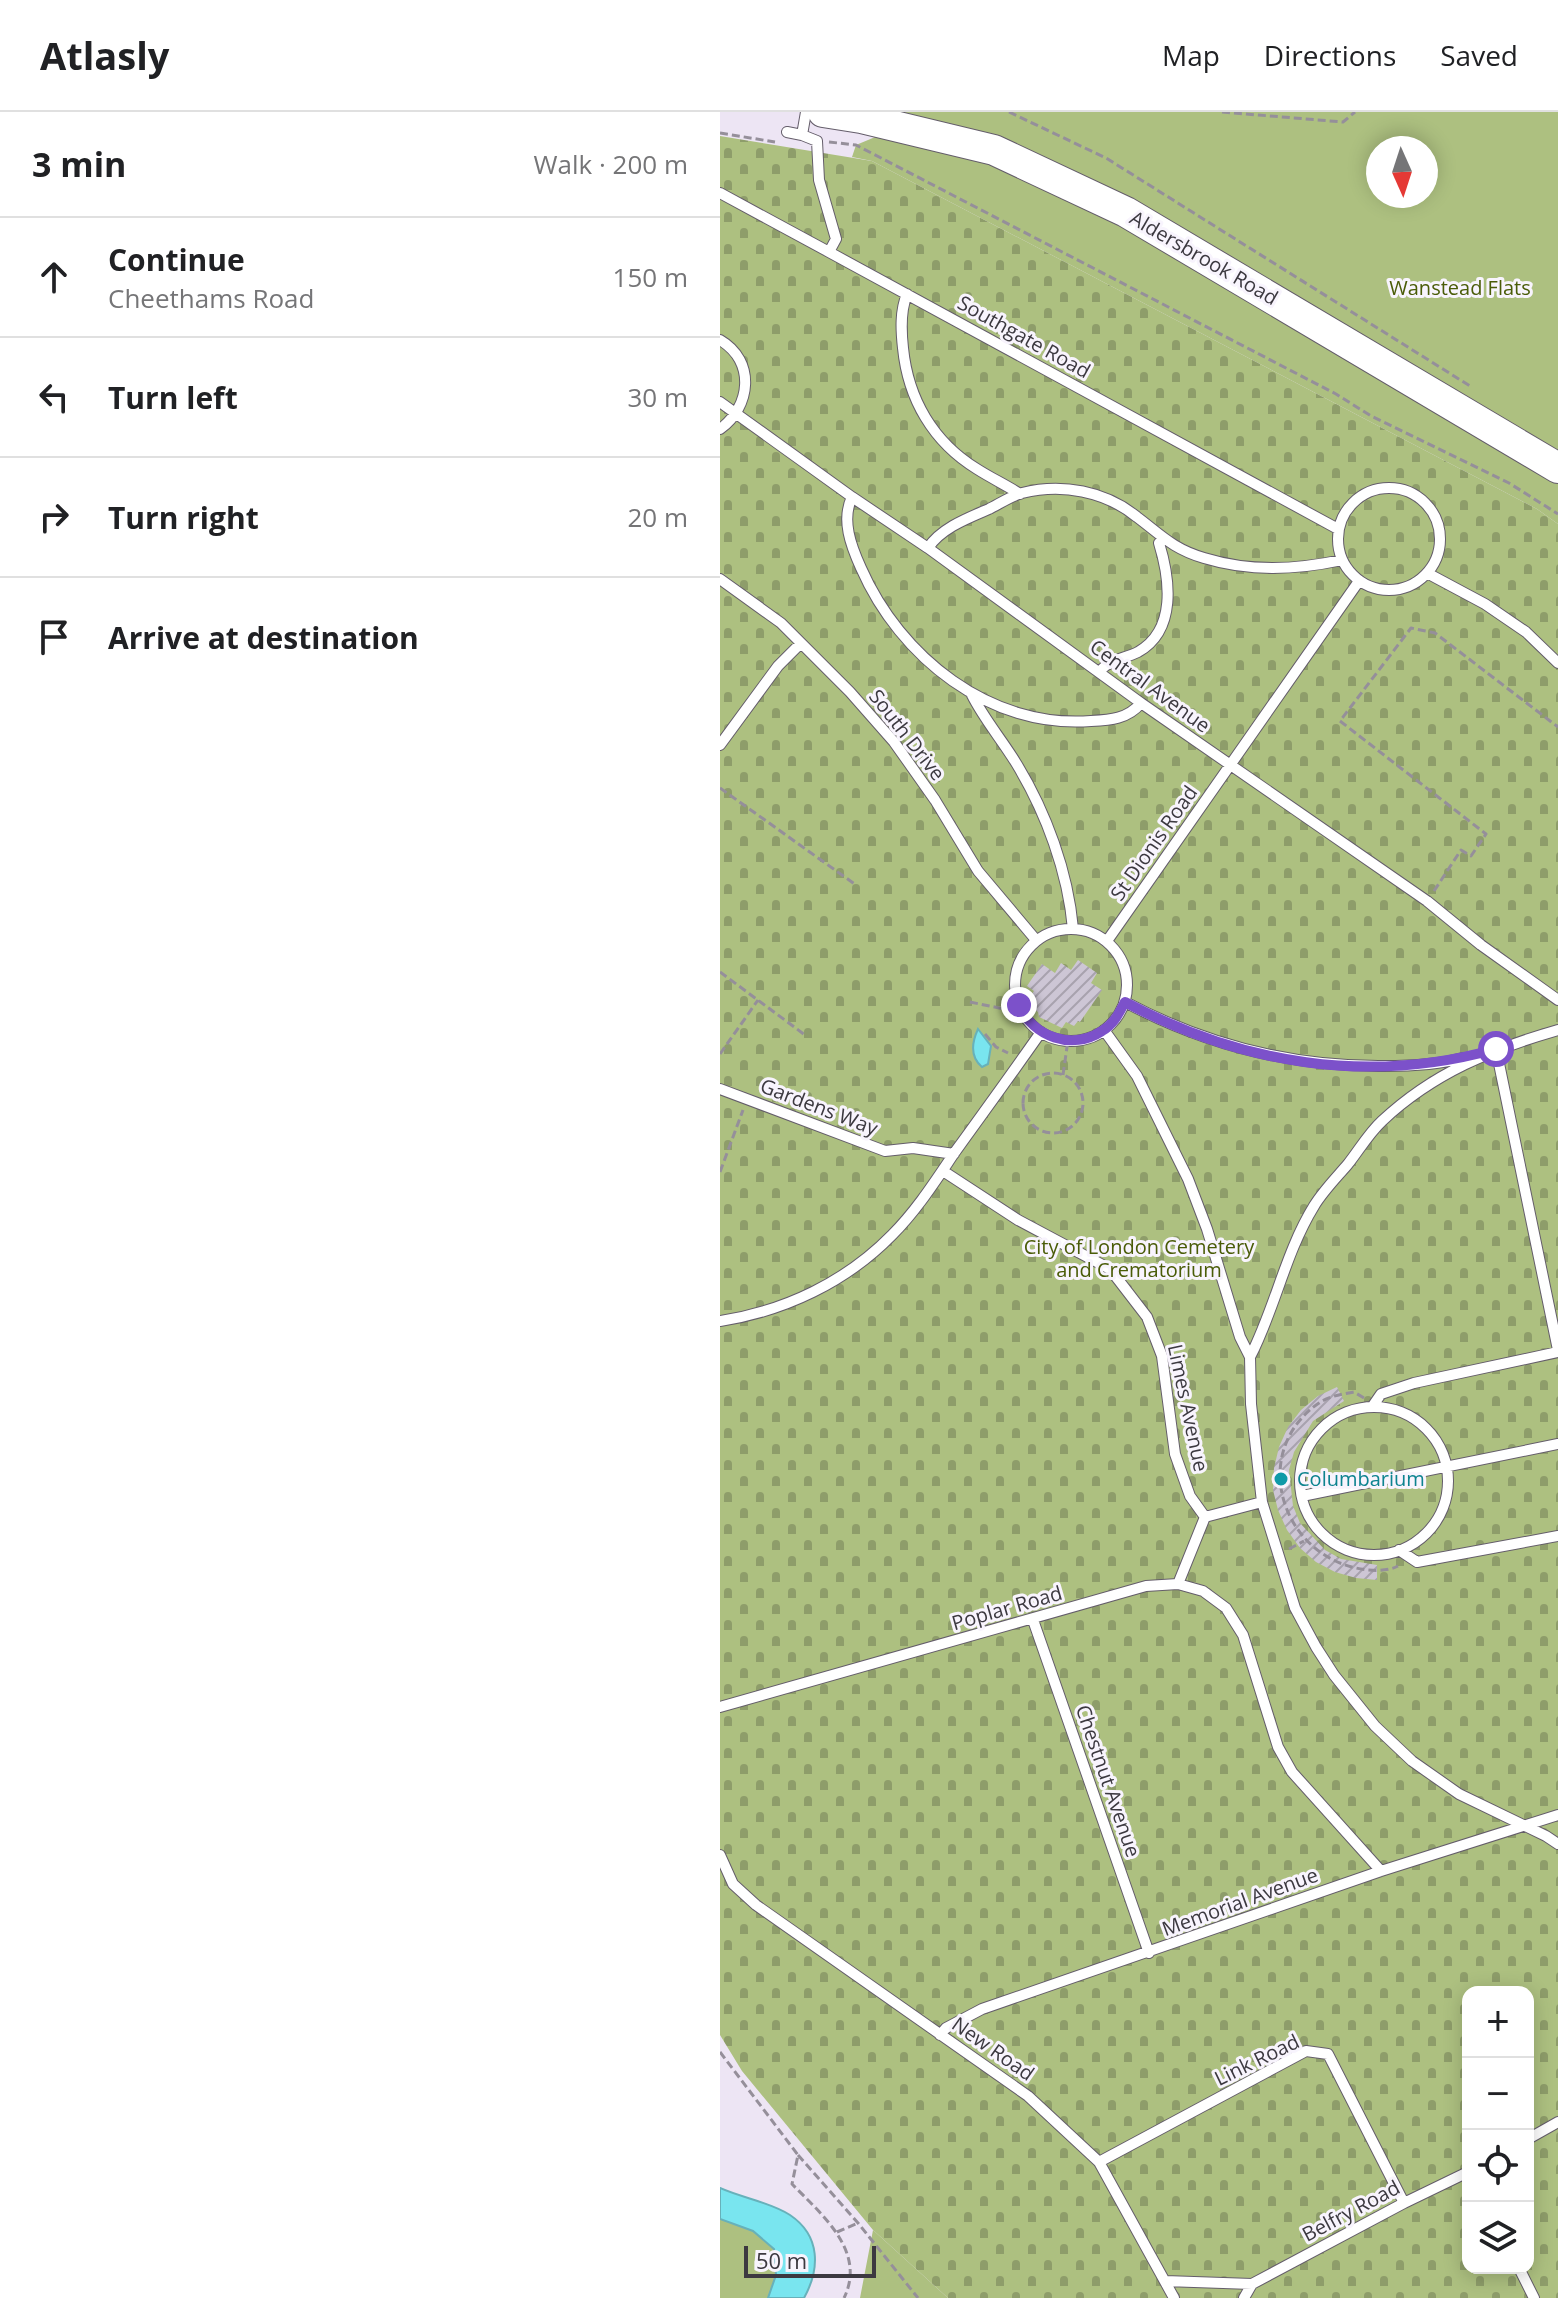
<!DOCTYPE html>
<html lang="en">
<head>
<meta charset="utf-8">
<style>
	body { margin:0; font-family:"Open Sans",sans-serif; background:#f2f2f2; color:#202124 }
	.controls { position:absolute; right:24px; bottom:24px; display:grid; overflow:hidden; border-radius:16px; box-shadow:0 4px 20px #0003 }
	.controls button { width:72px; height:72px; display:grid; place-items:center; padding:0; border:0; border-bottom:2px solid #e0e0e0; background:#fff; color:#202124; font:40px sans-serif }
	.compass { position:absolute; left:646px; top:24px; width:72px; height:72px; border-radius:50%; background:#fff; box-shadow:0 4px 20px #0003; rotate:177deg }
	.scale { position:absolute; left:24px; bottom:20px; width:132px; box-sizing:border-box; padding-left:8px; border:4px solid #3c3940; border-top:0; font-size:22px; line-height:28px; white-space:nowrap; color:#3c3940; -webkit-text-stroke:6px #f8f4fd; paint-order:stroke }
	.stop { position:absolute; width:24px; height:24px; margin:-18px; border:6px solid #7c51ca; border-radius:50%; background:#fff }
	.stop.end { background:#7c51ca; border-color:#fff; box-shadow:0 2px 8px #0008 }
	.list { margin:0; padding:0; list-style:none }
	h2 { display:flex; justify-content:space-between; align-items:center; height:104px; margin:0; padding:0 32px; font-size:34px }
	h2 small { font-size:26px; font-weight:400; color:#757577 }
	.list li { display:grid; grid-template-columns:52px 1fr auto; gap:24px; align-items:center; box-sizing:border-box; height:120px; padding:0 32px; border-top:2px solid #e0e0e0 }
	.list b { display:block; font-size:30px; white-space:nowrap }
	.list p { margin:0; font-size:26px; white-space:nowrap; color:#757577 }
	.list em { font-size:26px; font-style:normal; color:#757577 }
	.icon { flex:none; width:44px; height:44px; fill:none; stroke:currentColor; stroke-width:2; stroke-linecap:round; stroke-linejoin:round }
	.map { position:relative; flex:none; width:838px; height:2186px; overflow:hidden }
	header { display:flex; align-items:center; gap:48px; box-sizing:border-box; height:112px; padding:0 40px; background:#fff; border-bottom:2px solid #e0e0e0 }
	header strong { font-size:38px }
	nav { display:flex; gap:44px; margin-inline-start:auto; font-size:28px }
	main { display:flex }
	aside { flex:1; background:#fff }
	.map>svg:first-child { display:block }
	.green { fill:#adc080; fill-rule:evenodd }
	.cemetery { fill:url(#cemetery-stones); fill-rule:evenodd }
	.water { fill:#79e5ef; stroke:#67b1ba; stroke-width:2 }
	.building { fill:url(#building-hatch) }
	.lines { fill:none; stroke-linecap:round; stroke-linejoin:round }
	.service-casing { stroke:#645d6a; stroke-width:12 }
	.primary-casing { stroke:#645d6a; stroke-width:32 }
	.path { stroke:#958f9a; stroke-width:3; stroke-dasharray:8 4; stroke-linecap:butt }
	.service { stroke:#fff; stroke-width:10 }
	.primary { stroke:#fff; stroke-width:30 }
	.route { stroke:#7c51ca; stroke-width:10 }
	.culture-dot { fill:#0f9aa8; stroke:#f8f4fd; stroke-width:3 }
	.labels { text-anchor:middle; stroke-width:6; stroke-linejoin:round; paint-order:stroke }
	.street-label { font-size:20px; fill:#3c3940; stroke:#f8f4fd }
	.park-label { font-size:20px; fill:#4a5c08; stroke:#f8f4fd }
	.culture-label { font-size:20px; fill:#0d838f; stroke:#f8f4fd; text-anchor:start }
</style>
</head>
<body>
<header>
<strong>Atlasly</strong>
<nav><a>Map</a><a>Directions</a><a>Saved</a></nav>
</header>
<main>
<aside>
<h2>3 min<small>Walk · 200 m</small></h2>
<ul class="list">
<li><svg class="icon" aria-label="ahead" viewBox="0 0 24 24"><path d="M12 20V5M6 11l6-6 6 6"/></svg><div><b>Continue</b><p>Cheethams Road</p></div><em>150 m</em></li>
<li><svg class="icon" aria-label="left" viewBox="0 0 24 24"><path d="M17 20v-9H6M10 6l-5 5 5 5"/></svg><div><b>Turn left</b></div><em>30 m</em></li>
<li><svg class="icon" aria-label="right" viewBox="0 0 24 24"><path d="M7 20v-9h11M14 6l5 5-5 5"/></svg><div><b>Turn right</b></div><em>20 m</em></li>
<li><svg class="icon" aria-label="arrive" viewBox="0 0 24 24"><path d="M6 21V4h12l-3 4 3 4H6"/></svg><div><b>Arrive at destination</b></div></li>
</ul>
</aside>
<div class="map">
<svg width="838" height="2186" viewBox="0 0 838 2186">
	<defs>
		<pattern id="cemetery-stones" width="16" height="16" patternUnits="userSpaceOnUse" patternTransform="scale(2)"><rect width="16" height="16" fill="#adc080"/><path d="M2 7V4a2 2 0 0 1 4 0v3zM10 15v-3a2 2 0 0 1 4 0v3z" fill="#8e9d6a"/></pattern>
		<pattern id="building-hatch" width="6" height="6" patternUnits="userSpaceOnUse" patternTransform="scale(2)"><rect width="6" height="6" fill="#cdc6d5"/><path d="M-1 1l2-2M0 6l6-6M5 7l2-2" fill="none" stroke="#a8a2ae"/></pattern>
	</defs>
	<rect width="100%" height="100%" fill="#ede5f4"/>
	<path class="green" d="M149,0H838V350L414,94ZM658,36H706V84H658Z
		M160,23L228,35L374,93L838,365V412L817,397L152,49L132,45L136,33Z
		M0,2107L33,2119L54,2137L56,2163L48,2186H0Z
		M153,2118L228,2186H140Z"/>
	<path class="cemetery" d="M0,24L152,49L817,397L838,412V2186H228L153,2118L22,1959L0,1923ZM748,1880H808V2156H748Z"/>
	<path class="water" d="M258,917L271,934L268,952L262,955C250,945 252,930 258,917Z
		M0,2076C22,2086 50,2090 70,2103C101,2124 100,2157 84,2186H48L56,2163L54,2137L33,2119L0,2107Z"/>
	<path class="building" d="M358,848L377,861L371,871L382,878L360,910L358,909L354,914L346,910L342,916L319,905L318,900L305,891L314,879L307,874L322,852L335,861L341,851L351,858Z
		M617,1275L624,1289L593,1309L574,1340L569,1358L573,1394L580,1411L605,1438L621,1447L657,1453V1468L636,1466L615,1460L596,1450L580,1436L567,1418L558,1398L553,1378L554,1356L559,1335L568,1315L581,1298L598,1284Z"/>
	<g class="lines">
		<defs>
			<path id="service" d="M86,0L82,23L97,29L99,68L116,127L109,140L618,417
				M67,20L82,23
				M0,81L109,140
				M187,182C180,199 181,218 183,236C188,287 213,330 257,357C271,366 286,373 300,382
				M0,228C36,249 31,295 0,317
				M0,290L132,385L208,436L421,591L707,789L761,833L838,888
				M618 427a51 51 0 1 1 102 0a51 51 0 1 1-102 0Z
				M132,385C121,408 131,434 141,456C180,545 270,617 371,609C390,608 408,607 421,591
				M208,436C221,416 248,406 269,397C279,392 291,384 302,381C342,371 385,379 417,405C441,423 453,437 484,446C530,460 575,458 622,448
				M707,461L765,492L806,520L838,551
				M0,467L61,511L130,580L174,630L215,688L258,759L316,828
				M380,559C390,547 404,547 418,540C457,518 450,467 439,431L442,428
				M252,583C264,607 282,628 296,651C326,700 348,760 353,817
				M0,633L58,554L81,531
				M295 873a56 56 0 1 1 112 0a56 56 0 1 1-112 0Z
				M387,829L639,469
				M405,890C486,933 572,955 664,954C690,954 717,953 743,946
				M384,918L417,964L468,1067L487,1117L520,1225L530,1245L531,1292L542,1390L575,1496L596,1535L614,1563L655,1614L692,1649L739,1682L826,1724L838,1732
				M776,937L838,1238
				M0,977L165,1039L193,1036L234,1042
				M223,1059L298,1108L390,1157L427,1205L442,1244L455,1342L470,1384L485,1405
				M0,1209C65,1199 126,1170 172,1123C197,1098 216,1068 235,1040C264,1000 293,960 321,920
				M530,1245C555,1197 565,1141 594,1094C603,1079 617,1065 628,1052C639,1038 649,1021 662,1009C713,961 772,937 838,918
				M652,1295L661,1282L694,1271L838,1240
				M580 1369a74 74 0 1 1 148 0a74 74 0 1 1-148 0Z
				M582,1384L838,1332
				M679,1438L697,1450L838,1424
				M458,1472L483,1479L506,1496L523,1523L558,1635L572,1660L661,1759
				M313,1508L429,1841
				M0,1595L426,1474L458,1472L485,1405L542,1390
				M0,1743L13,1772L36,1793L308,1984L379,2050L454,2186
				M220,1923L226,1916L262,1897L661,1759L838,1703
				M808,2027L838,2010
				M379,2050L586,1939L608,1942L684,2091
				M799,2156L814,2186
				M445,2169L532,2172L684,2091L748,2060
				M524,2186L532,2172"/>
			<path id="primary" d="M103,0L141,6L274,38L406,100L838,356"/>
		</defs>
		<use href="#service" class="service-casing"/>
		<use href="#primary" class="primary-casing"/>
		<path class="path" d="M289,0L386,46L750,274
			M502,0L623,10L635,0
			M0,21L55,30
			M109,30L136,33L616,282L651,304L789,371L838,402
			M0,676L136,773
			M714,779L741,738L751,744L766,722L620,609L691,516L715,521L838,615
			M0,860L85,923
			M250,890L284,897L299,893
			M265,922L276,935L288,941
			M0,942L38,888
			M303 991a30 30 0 1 1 60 0a30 30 0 1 1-60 0Z
			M343,963L348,928
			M0,1060L23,998
			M644,1286L634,1280C622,1282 609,1284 599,1291C530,1338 559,1439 636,1456C649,1459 667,1460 678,1454
			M569,1437L584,1429
			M0,1940L78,2043L72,2072C101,2102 147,2139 124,2186
			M78,2043L138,2111L198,2186
			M117,2120L138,2111"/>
		<use href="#service" class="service"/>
		<use href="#primary" class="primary"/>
	</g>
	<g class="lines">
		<path class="route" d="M299,893C313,925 352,939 382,919C394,912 399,901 405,890C521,952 648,973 776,937"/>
	</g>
	<circle class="culture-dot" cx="561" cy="1367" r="8"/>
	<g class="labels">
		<g class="street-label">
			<text transform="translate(484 146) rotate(30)" y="7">Aldersbrook Road</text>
			<text transform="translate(304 225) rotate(29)" y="7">Southgate Road</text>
			<text transform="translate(430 574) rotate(36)" y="7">Central Avenue</text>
			<text transform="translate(187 623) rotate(52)" y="7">South Drive</text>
			<text transform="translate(434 731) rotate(-55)" y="7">St Dionis Road</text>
			<text transform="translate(99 995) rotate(21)" y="7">Gardens Way</text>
			<text transform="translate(468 1296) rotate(78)" y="7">Limes Avenue</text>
			<text transform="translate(287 1496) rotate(-16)" y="7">Poplar Road</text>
			<text transform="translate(388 1669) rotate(71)" y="7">Chestnut Avenue</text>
			<text transform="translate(520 1790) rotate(-20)" y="7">Memorial Avenue</text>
			<text transform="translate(273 1937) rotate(35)" y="7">New Road</text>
			<text transform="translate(537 1948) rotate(-26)" y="7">Link Road</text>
			<text transform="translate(631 2099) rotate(-28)" y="7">Belfry Road</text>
		</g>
		<g class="park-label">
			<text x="740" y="183">Wanstead Flats</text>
			<text x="419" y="1142">City of London Cemetery<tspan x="419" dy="23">and Crematorium</tspan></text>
		</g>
		<g class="culture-label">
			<text x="577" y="1374">Columbarium</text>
		</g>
	</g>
</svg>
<div class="controls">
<button>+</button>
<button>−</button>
<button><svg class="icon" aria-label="locate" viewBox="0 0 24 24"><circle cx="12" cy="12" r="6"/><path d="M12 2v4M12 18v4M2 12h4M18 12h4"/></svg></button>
<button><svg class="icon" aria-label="layers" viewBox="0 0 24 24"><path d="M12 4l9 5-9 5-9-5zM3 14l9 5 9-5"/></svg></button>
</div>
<svg class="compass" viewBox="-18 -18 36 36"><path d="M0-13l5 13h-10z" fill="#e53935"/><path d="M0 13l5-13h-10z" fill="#757577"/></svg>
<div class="scale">50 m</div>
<div class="stop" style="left:776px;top:937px"></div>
<div class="stop end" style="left:299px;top:893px"></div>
</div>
</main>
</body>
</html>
